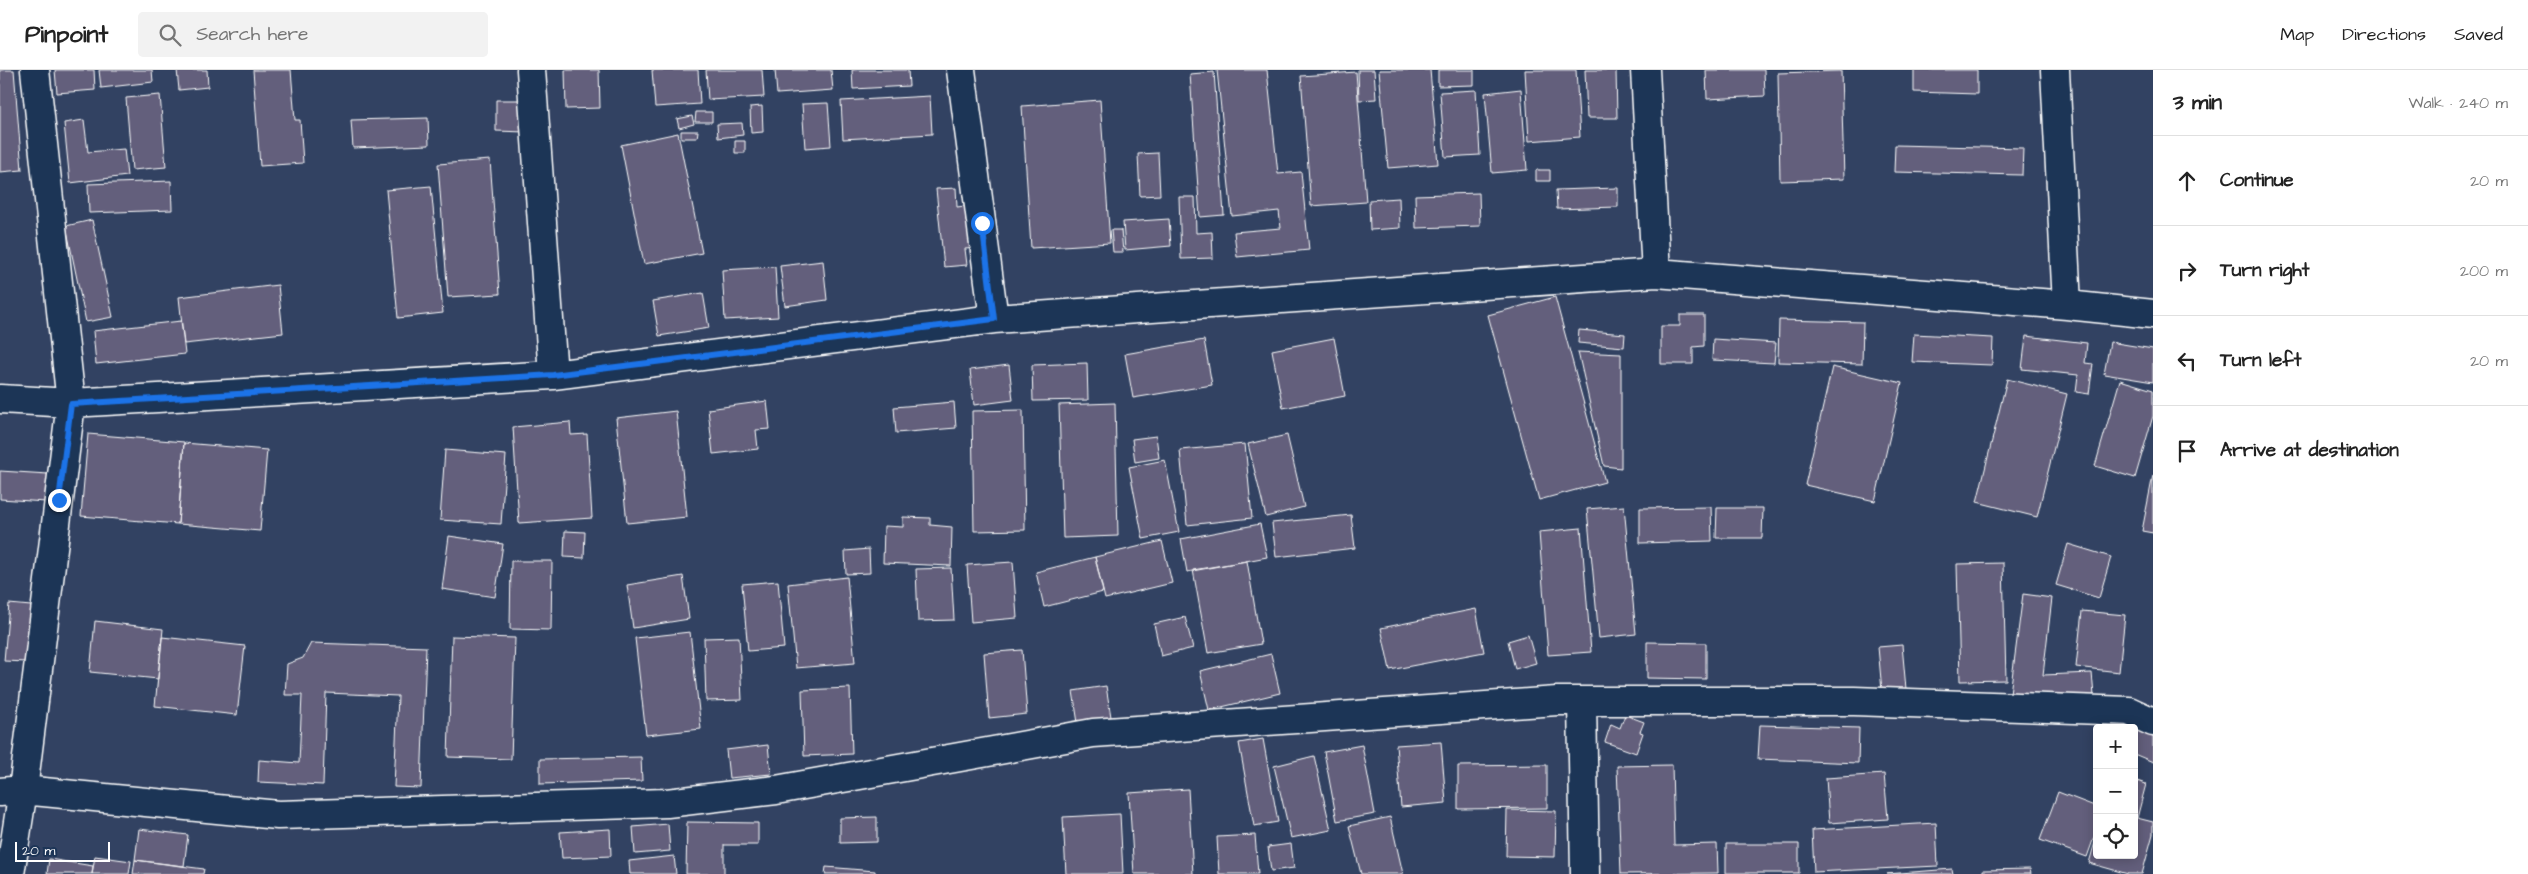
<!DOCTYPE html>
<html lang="en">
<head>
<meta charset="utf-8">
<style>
	body { margin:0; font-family:"Architects Daughter",sans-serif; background:#f2f2f2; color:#222 }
	.controls { position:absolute; right:15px; bottom:15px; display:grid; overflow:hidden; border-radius:5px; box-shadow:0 2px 12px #0003 }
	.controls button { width:45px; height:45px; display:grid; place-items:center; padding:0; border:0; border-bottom:1px solid #e0e0e0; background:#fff; color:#222; font:25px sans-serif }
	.scale { position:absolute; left:15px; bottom:12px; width:95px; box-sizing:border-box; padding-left:5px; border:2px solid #fff; border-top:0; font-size:14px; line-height:18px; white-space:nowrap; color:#fff; -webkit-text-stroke:4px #1d3557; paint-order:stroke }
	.stop { position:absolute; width:15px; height:15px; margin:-11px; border:4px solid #1a73e8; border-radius:50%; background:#fff }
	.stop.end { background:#1a73e8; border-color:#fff; box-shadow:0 1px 5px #0008 }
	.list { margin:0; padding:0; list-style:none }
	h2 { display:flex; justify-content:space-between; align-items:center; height:65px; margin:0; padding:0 20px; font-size:21px }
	h2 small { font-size:16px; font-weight:400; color:#767676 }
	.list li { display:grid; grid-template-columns:32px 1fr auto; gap:15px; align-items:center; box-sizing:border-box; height:90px; padding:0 20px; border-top:1px solid #e0e0e0 }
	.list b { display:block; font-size:19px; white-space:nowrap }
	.list em { font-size:16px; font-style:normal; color:#767676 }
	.icon { flex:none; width:28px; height:28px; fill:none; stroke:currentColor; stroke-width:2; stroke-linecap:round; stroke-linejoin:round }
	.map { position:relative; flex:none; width:2153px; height:804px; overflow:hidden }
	header { display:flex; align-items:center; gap:30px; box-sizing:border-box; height:70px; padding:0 25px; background:#fff; border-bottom:1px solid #e0e0e0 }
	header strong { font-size:24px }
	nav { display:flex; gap:28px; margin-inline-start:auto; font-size:18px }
	.search { width:350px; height:45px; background:#f2f2f2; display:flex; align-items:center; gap:12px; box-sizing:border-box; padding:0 18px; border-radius:5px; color:#767676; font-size:19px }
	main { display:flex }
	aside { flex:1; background:#fff }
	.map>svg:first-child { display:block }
	.building { fill:#635f7c; stroke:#fff }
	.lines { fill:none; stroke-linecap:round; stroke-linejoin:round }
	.minor-casing { stroke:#fff; stroke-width:31 }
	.minor { stroke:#1d3557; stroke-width:28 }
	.route { stroke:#1a73e8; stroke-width:6 }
</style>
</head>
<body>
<header>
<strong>Pinpoint</strong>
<div class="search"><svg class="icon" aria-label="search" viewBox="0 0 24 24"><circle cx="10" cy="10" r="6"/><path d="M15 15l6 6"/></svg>Search here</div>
<nav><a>Map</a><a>Directions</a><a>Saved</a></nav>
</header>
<main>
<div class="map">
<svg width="2153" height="804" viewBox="0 0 2153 804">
	<rect width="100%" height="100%" fill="#324262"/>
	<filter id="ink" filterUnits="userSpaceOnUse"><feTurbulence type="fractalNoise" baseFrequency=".02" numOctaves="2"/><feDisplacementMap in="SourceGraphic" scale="10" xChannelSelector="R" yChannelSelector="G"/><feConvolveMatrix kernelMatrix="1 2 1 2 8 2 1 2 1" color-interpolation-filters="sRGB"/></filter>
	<g filter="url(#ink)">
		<path class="building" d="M0,0H14L22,100L0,102Z
			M55,0H94L95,20L57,23Z
			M99,0H152L153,12L101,18Z
			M177,0H207L208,17L179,20Z
			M253,0H291L295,50H300L303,93L260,96Z
			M565,0H599L600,38L566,39Z
			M652,0H698L700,34L655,37Z
			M706,0H762L764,27L708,30Z
			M775,0H831L833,20L777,24Z
			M852,0H908L909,16L853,19Z
			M1217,0H1267L1278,104L1301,102L1309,180L1237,187L1234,162L1281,158L1279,141L1232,146Z
			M1358,0H1374L1376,29L1359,30Z
			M1379,0H1430L1438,94L1388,98Z
			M1438,0H1474V15L1438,16Z
			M1525,0H1576L1580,67L1529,71Z
			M1585,0H1616L1617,48H1587Z
			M1706,0H1764L1765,26L1707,29Z
			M1914,0H1977V24L1914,22Z
			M1841,1L1844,109L1780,111L1778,3Z
			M1214,2L1224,145L1200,147L1190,4Z
			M1356,2L1366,132L1311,136L1301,6Z
			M1521,19L1527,100L1492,103L1485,23Z
			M1476,20L1480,85L1445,87L1440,22Z
			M160,25L166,97L132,100L126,28Z
			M930,26L932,64L843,69L841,31Z
			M496,30H526L525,62L496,61Z
			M1100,30L1110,173L1031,178L1022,36Z
			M828,33L831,76L805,78L802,34Z
			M762,36L763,62L751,63L750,37Z
			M696,42H712V52H695Z
			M692,46L694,54L679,58L677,49Z
			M428,48L429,75L353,78L351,50Z
			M84,50L88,82L124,79L127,106L70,113L64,53Z
			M742,53L743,65L718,68L717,54Z
			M681,61H698L697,68H681Z
			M678,63L702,183L644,194L621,75Z
			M735,71H745V83H735Z
			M1895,75L2023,78L2022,105L1894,102Z
			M1158,83L1160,125L1140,126L1138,84Z
			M490,90L500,224L448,227L438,94Z
			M1536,100H1550V111H1536Z
			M171,111L172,140L89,143L88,114Z
			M431,116L443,243L398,248L386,120Z
			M956,118L957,137L965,136L966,152L974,151L977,178L965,179L967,195L944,197L936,119Z
			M1618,118V137L1557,139L1556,120Z
			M1479,123L1480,156L1416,158L1415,125Z
			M1179,127H1195L1196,163L1212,162L1213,188L1181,189Z
			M1399,128L1400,158L1370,160L1369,130Z
			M1169,149L1171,176L1125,180L1123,152Z
			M92,150L113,247L86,252L66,156Z
			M1111,160H1121L1123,182H1113Z
			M823,191L827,230L785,236L780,196Z
			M775,197L778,247L725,250L722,200Z
			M278,215L283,263L184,274L179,227Z
			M703,223L709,258L659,266L653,231Z
			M1555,227L1605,412L1539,430L1488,245Z
			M1680,245H1704V276L1693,277V294H1661V256H1680Z
			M1779,250L1863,252L1862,294L1778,292Z
			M181,251L185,284L96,294L93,261Z
			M1579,260L1625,264L1624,277L1578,273Z
			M1914,264L1993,268L1992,295L1912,292Z
			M2026,266L2087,273L2085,293L2093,294L2089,324L2076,322L2078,305L2022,299Z
			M1334,268L1345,326L1283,338L1272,280Z
			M1713,269L1776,273L1774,293L1712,290Z
			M1204,270L1212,315L1133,328L1125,284Z
			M2110,272L2153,279V312L2104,304Z
			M1578,282L1621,284V398L1604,396Z
			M1087,293L1088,330L1033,331L1032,295Z
			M1009,295L1013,330L974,335L970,300Z
			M1832,297L1902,313L1875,431L1805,415Z
			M2007,309L2067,324L2037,447L1977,432Z
			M2120,310L2153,320V346L2135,408L2095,396Z
			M767,331L770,359L756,360L758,379L713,384L708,339Z
			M954,332L956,358L896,363L894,337Z
			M1115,333L1118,466L1063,468L1059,335Z
			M1023,340L1025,460L974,461L972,341Z
			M676,341L687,447L627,453L616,348Z
			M570,352L571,365L587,364L592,448L519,453L513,357Z
			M88,364L184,372L178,454L81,446Z
			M1287,365L1304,437L1266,447L1248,374Z
			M1156,366L1159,388L1135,392L1132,369Z
			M184,373L267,380L260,461L178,454Z
			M1245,374L1252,448L1187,455L1180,380Z
			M445,380L506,385L501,454L440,450Z
			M1165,390L1179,462L1143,469L1129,397Z
			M0,401L48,404L46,432L0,429Z
			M2153,405V463L2142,461Z
			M1624,436L1636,564L1599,568L1587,439Z
			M1711,437L1712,471L1640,473V438Z
			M1717,438H1763L1762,468H1716Z
			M1351,445L1355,478L1276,487L1272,453Z
			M903,447L930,448V455L952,457L951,496L883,493L884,456L903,457Z
			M1260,454L1267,487L1187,502L1181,469Z
			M1581,458L1591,582L1548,585L1539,462Z
			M565,461L585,462L584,488L564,487Z
			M449,466L503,474L495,527L442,519Z
			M1162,471L1172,513L1105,529L1095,487Z
			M2068,474L2111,487L2099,528L2056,515Z
			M869,479L870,503L846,504L845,481Z
			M1095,487L1103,522L1044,537L1036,502Z
			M511,491H552L551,560L510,559Z
			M1247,491L1261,574L1208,583L1193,500Z
			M1013,492L1017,548L971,552L967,495Z
			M2003,493L2006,610L1960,611L1957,494Z
			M951,498L954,550L918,551L916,499Z
			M683,506L689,549L633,558L627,515Z
			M847,507L855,593L796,598L788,514Z
			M778,511L784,578L748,581L742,514Z
			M2023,524L2052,528L2043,605L2092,603L2094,626L2009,631Z
			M9,534L31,536L26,592L4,591Z
			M1476,539L1484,582L1390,600L1381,558Z
			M2082,541L2125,545L2119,602L2076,597Z
			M1185,547L1193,578L1161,586L1154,554Z
			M95,551L163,559L158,609L90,602Z
			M690,562L701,659L646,665L635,568Z
			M1528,565L1536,593L1515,599L1508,571Z
			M452,566L515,568L511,689L448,687Z
			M162,567L245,576L237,645L155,636Z
			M739,567L742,630L706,631L704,568Z
			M1647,572L1706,573V609L1647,608Z
			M311,573L426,577L421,718L394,717L398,626L326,623L323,715L258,712L259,690L299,693L302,625H285L287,594L303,588Z
			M1902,575L1906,619L1882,621L1878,577Z
			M1022,580L1027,644L989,648L984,583Z
			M1271,584L1280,623L1209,640L1200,601Z
			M1106,616L1111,647L1078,653L1073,621Z
			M850,618L852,684L804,686L802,620Z
			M1625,645L1644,652L1640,662L1643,663L1636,683L1605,672L1611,654L1620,658Z
			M1760,655L1859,658L1858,693L1758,689Z
			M2134,659L2153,667V692L2134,684Z
			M1263,669L1278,752L1254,756L1239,673Z
			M1441,672L1446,733L1401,737L1396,675Z
			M768,675L771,704L729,708L726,680Z
			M1362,675L1375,744L1337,751L1324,682Z
			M1314,686L1331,760L1291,768L1274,696Z
			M641,687L642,711L540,714V689Z
			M1547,695V738L1458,739V696Z
			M1672,695L1674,775L1717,774L1718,803L1621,804L1617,696Z
			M1884,704L1888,749L1829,753L1826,708Z
			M2134,710L2146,714L2137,748L2153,752V764L2142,804H2128L2089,793L2097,765V785H2134Z
			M1188,719L1193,804H1134L1129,723Z
			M2058,722L2097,737V759L2087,787L2040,770Z
			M1507,740L1556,741L1555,787L1506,786Z
			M1120,744L1123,804H1066L1063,747Z
			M877,747V772L840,773V748Z
			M1390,747L1403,804H1361L1349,756Z
			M687,752L758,753V775H724V804H686Z
			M1936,753L1938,796L1814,802L1812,760Z
			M668,754L670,781L635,784L633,757Z
			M139,759L188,765L184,796L135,790Z
			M610,759L611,786L562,788L560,762Z
			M1255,765L1258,804H1219L1217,767Z
			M1291,774L1294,798L1271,801L1268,777Z
			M1726,774H1799V803H1726Z
			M95,786L131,791L129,804H92Z
			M674,786L676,804H630L629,791Z
			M49,789L93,796L92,804H47Z
			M135,790L204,799L203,804H133Z
			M826,797L875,801V804H825Z
			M1952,799L1953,804H1887Z
			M2030,799L2031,804H1983V800Z"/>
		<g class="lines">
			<defs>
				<path id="minor" d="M531,0L553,305
					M961,0L994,249
					M1645,0L1656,203
					M2055,0L2067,235
					M0,329L71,333L553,305L994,249L1656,203L2067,235L2153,244
					M1582,631L1585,804
					M0,722L23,720L278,745L667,733L776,720L1093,663L1557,631H1854L2129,641L2153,652
					M10,804L23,720L71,333L35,0"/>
			</defs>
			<use href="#minor" class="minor-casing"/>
			<use href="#minor" class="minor"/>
		</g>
	</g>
	<g class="lines" filter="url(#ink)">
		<path class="route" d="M59,430L71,334L553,305L994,249L982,153"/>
	</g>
</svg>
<div class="controls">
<button>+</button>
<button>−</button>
<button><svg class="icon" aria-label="locate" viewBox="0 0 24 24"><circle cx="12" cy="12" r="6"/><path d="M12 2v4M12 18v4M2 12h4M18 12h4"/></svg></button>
</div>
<div class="scale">20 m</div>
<div class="stop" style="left:982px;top:153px"></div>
<div class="stop end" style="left:59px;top:430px"></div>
</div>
<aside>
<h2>3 min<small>Walk · 240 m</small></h2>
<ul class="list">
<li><svg class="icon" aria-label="ahead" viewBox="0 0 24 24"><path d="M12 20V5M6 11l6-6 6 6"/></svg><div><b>Continue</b></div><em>20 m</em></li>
<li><svg class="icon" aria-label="right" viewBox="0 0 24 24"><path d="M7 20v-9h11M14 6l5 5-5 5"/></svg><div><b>Turn right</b></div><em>200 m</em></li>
<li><svg class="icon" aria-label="left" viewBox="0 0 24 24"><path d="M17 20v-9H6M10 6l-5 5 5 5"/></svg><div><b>Turn left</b></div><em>20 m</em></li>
<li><svg class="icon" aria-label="arrive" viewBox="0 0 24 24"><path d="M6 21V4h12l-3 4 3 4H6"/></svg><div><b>Arrive at destination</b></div></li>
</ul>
</aside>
</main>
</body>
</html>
